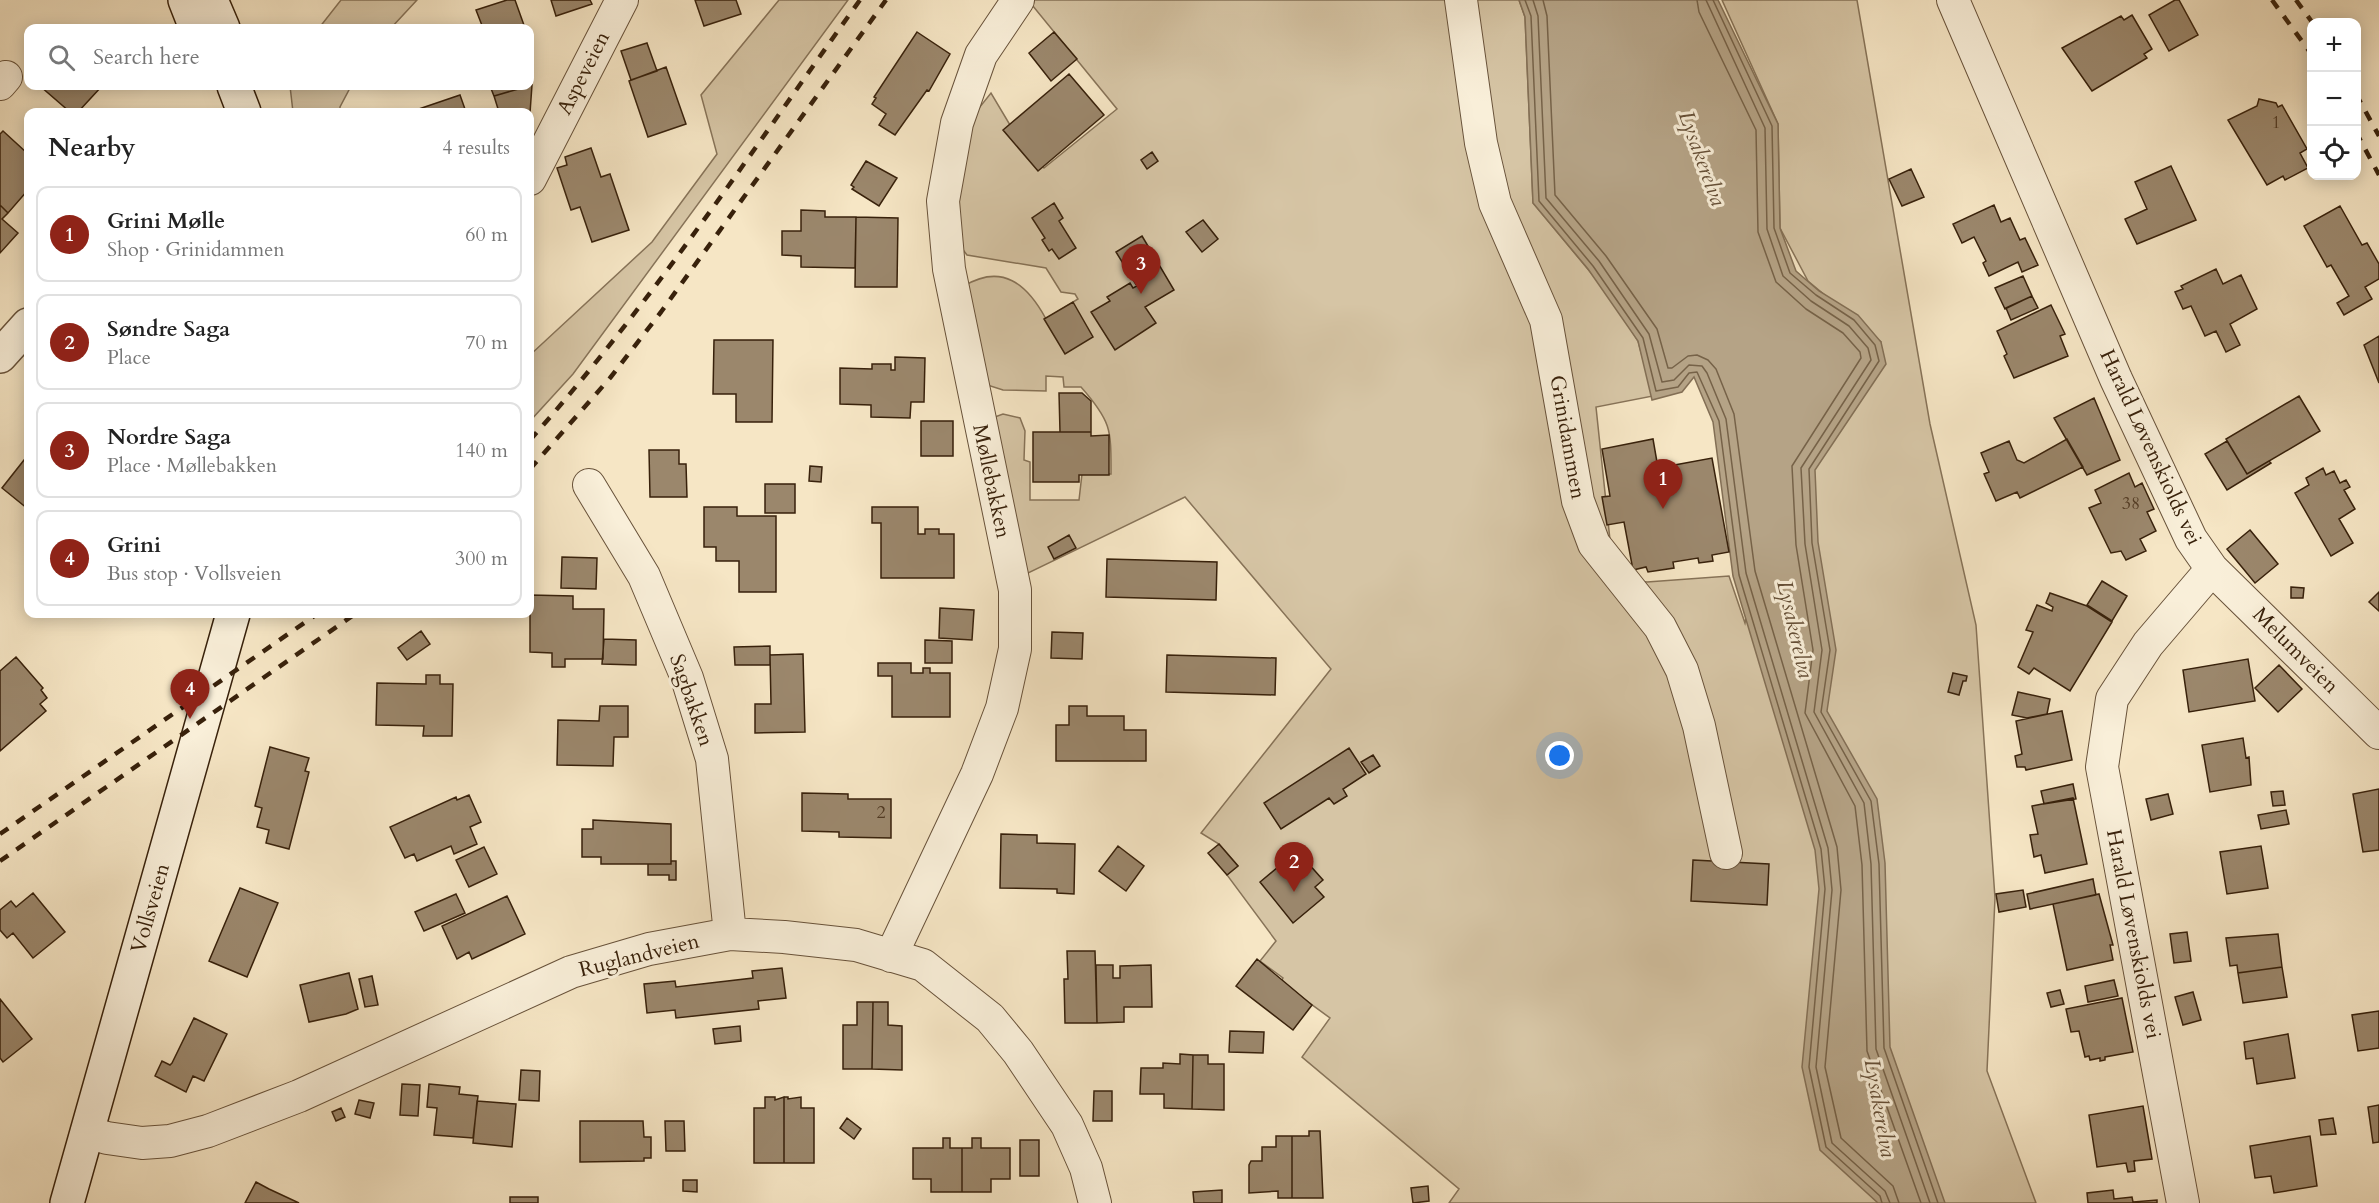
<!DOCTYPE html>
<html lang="en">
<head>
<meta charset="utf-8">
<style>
	body { margin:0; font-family:Cardo,serif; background:#f2f2f2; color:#222 }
	.controls { position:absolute; right:18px; top:18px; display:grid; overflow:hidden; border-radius:12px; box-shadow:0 3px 15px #0003 }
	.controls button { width:54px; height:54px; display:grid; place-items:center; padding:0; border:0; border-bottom:2px solid #e0e0e0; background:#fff; color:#222; font:30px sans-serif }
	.you { position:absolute; left:1560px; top:756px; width:21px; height:21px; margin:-15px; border:4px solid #fff; border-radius:50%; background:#1a73e8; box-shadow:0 0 0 9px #1a73e833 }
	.badge { display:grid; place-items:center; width:39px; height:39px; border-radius:50%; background:#8f2418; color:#fff; font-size:20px; font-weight:700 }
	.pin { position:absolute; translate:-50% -50px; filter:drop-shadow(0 2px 3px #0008) }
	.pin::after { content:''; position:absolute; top:32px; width:21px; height:18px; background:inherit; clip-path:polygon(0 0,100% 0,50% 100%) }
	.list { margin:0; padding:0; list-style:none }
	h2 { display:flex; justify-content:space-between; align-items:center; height:78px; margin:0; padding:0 24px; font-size:26px }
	h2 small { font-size:20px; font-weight:400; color:#767676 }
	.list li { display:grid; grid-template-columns:39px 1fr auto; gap:18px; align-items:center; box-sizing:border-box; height:96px; margin:0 12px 12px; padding:0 12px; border:2px solid #e0e0e0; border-radius:12px }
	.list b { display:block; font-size:22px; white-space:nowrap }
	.list p { margin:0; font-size:20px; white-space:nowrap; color:#767676 }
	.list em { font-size:20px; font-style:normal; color:#767676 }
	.icon { flex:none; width:33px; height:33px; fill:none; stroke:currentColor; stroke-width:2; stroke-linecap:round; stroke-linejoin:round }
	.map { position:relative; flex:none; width:2379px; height:1203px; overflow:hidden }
	.search { position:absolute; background:#fff; box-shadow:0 3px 15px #0003; left:24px; top:24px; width:510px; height:66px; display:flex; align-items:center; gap:15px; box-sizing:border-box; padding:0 21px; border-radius:12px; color:#767676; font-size:22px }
	.panel { position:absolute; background:#fff; box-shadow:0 3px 15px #0003; left:24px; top:108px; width:510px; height:510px; border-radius:12px }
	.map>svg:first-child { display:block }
	.green { fill:#d6c5a5; stroke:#877358; stroke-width:1.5 }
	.water { fill:#b5a386; stroke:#836f55; stroke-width:1.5 }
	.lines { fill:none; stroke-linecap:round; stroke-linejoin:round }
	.shore { stroke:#766248; stroke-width:1.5 }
	.building { fill:#9b876c; stroke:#38210b; stroke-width:1.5 }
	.minor-casing { stroke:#68523a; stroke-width:34 }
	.tertiary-casing { stroke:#68523a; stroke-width:36 }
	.secondary-casing { stroke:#38210b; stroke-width:36 }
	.minor { stroke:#f9efd9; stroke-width:32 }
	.tertiary { stroke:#f9efd9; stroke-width:33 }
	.secondary { stroke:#f9efd9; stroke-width:33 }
	.rail { stroke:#38210b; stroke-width:4.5; stroke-dasharray:10 10; stroke-linecap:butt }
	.labels { text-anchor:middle; stroke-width:6; stroke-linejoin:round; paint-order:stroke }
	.number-label { font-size:18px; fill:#513a23 }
	.street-label { font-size:21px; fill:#38210b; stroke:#f9efd9 }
	.water-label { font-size:22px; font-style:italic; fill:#644e36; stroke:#f9efd9 }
</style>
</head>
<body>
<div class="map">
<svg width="2379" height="1203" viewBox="0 0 2379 1203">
	<rect width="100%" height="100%" fill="#f6e6c5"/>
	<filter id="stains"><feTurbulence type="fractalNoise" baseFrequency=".00333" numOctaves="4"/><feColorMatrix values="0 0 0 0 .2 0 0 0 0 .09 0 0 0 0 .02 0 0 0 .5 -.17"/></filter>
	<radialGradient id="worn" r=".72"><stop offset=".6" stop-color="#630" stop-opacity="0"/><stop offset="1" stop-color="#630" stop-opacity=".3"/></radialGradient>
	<path class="green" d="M341,0H417L391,28H319Z
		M779,0H848L573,374L530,421V355L652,242L717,154L701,95Z
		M1028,0H1519L1525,17L1533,203L1611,297L1638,341L1653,396L1596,407L1614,578L1647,582L1729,576L1745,623L1770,497L1881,342L1808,281L1780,228L1778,124L1722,0H1857L1930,424L1976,625L1995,898L1987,1071L2036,1203H1449L1459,1189L1302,1057L1330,1018L1281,982L1283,978L1260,961L1276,941L1227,875L1238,866L1219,844L1201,833L1331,669L1185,497L1022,576L992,418L1003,414L1020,418L1025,431L1024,460L1030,462V500H1079L1082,474H1111C1111,430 1112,422 1081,387H1064L1063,377L1046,376V391L1003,390L981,383L964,286C1002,263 1027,284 1046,319L1078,299L1075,294L1061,292L1046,268L967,255L957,242L953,217L975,113L991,93L1010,125L1044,168L1117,109Z
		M290,86H351L340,107V112H293Z"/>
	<path class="water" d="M1519,0H1718L1778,124L1780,228L1796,271L1819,291L1858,315L1881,342L1886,364L1815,470L1818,542L1836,650L1827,711L1877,799L1885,863L1890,1047L1945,1203H1878L1820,1150L1802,1067L1819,889L1815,850L1733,576L1713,422L1694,377L1682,392L1652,400L1638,341L1588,269L1533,203L1525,17Z"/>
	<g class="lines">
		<path class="shore" d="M1525,0L1531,16L1539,201L1593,266L1643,338L1656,391L1678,387L1689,373L1697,372L1719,421L1739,575L1821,849L1825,889L1809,1067L1826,1147L1880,1196L1882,1203
			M1533,0L1538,16L1546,198L1599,261L1649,334L1662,382L1674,380L1689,365L1702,366L1707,373L1726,419L1746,573L1828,848L1832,890L1816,1067L1832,1143L1885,1191L1890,1203
			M1543,0L1547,16L1555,195L1606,256L1657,329L1668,368H1672L1688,356L1697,355L1708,360L1716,369L1734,414L1755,571L1837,847L1841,890L1825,1067L1841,1138L1893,1186L1899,1203
			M1697,0L1699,12L1756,130L1758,232L1776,282L1806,309L1843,333L1860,352L1861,358L1792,466L1796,545L1813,650L1805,713L1855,806L1862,865L1867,1051L1921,1203
			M1706,0L1765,128L1767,229L1783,276L1811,301L1849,326L1868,348L1871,360L1801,468L1805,544L1822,650L1814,712L1864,803L1871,864L1876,1049L1930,1203
			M1713,0L1772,126L1774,228L1790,273L1816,295L1854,320L1875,345L1879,361L1809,469L1812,543L1830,650L1821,712L1871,801L1879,864L1884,1048L1938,1203"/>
	</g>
	<path class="building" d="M507,0H515L525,28H483L476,10Z
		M551,0H590L592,4L556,16Z
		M695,0H736L741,14L704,26Z
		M2175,0H2179L2198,35L2169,51L2149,15Z
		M2132,15L2152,49L2144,54L2147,58L2092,91L2062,48L2121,16L2124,20Z
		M917,32L950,54L929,91L927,90L895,135L879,125L886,114L872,104L876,98L874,97Z
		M1054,32L1077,59L1051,81L1029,53Z
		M647,43L657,71L631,80L621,51Z
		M666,67L686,124L648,137L629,81Z
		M1069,74L1104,115L1038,171L1003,130Z
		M532,85L530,113L499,112L494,96Z
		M40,86H102L78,112H70Z
		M490,86H529L494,96Z
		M460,95L466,112H410Z
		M2259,99L2276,103L2278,107L2282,105L2307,149L2300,153L2308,168L2285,180L2283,176L2267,185L2228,120L2257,106Z
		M3,131L27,153L28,152V190L8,213L0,205V134Z
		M591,148L601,177L610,174L629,230L592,242L580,207L571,210L557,168L567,165L565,157Z
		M1152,152L1158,161L1147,169L1141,160Z
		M866,161L897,178L879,206L852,189L854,187L851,185Z
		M2171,166L2196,220L2137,244L2125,219L2147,209L2135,182Z
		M1911,169L1924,197L1902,206L1889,179Z
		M1054,203L1063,218L1059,221L1076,248L1059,259L1052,249L1049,251L1042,240L1045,238L1032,218Z
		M0,205L8,213L2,219L18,233L0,253Z
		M1994,205L2001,222L2010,218L2020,240L2025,238L2038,265L2022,272L2018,262L1989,276L1983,263L1986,261L1974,237L1962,243L1953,224Z
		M2340,206L2362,245L2367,243L2379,264V279L2365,287L2372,299L2344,315L2337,303L2349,296L2331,265L2327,267L2304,226Z
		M801,210L825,211V217H856L855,268L801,267V256L782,255V231H801Z
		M856,217L898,218L897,287H855Z
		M1203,220L1218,239L1202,252L1186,232Z
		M1142,236L1174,290L1145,307L1156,323L1115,350L1091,312L1110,301L1107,297L1130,283L1133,288L1137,286L1116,252Z
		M2216,269L2223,284L2241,275L2257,309L2230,324L2240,345L2226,352L2216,331L2205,336L2191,306L2183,309L2175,292L2183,289L2181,286Z
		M2023,276L2032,296L2005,309L1995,288Z
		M2032,296L2038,308L2011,320L2006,308Z
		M1073,302L1093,337L1065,354L1044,319Z
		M2051,305L2065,334L2060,336L2068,356L2014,378L2004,356L2007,354L1997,331Z
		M2379,336V383L2364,345Z
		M714,340H773L772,422H736V394H713Z
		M895,357L925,358L924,402H911L910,418L871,417V405L840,404V368L872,369V364H891V370H895Z
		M1059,393H1082L1091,401V432H1060Z
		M2299,396L2320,431L2247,474L2226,439Z
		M2094,398L2120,460L2087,475L2054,418Z
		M921,421H953V456H921Z
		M1033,432H1091V436L1109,435V475H1079V482H1033Z
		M1653,439L1658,468L1712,458L1729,552L1712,555L1713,561L1699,563L1698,558L1673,562L1674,568L1648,572L1646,567L1633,570L1624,522L1607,525L1602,497L1610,496L1602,449Z
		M2067,439L2083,467L2020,498L2017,492L1996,501L1984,474L1989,472L1981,453L2009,441L2017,460L2024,463Z
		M2227,441L2247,474L2269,461L2271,463L2227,490L2205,454Z
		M649,450H679V464H686L687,497H650Z
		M28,455V509L2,488Z
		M810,466L822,467L821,482L809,481Z
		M2323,468L2326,475L2334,471L2340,483L2346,480L2350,487L2344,490L2355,509L2339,519L2353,543L2331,556L2295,493L2309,485L2306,478Z
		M2129,473L2135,487L2142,483L2154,509L2147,512L2156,531L2140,539L2146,551L2126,560L2121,551L2111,553L2089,508L2101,503L2095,490Z
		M765,484H795V513H765Z
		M704,507H737V516H776V592H739V561H716V547H704Z
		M872,507H918V534H925V529H939V534H954V578H881V523H872Z
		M2250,530L2278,564L2255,583L2227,549Z
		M1069,535L1076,548L1054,559L1048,547Z
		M562,557L597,558L596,589L561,588Z
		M1107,559L1217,562L1216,600L1106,597Z
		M2102,581L2127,596L2112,621L2087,605Z
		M2291,587L2304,588L2303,598H2291Z
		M2379,592V611L2369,602Z
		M2050,593L2087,606L2112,622L2070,691L2034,668L2029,674L2018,667L2033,632L2026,630L2037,605L2052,611L2053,607L2046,603Z
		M530,595L573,596V609H604L603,659H565V667H552V653L530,652Z
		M940,608L974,610L972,640L939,638Z
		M421,631L430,644L407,660L398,648Z
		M1052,632L1083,633L1082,659L1051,658Z
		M604,639L636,640V665L602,664Z
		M925,640L952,641V663H925Z
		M770,646V665H735L734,647Z
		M803,654L805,732L755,733V704H771L770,655Z
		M1167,655L1276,658L1275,695L1166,692Z
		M16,657L43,688L41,690L47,698L40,704L46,711L0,751V671Z
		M2248,659L2255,701L2189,712L2183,670Z
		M878,663H911V673H923V668H930V673H950V717H892V676H878Z
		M2279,665L2302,689L2278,712L2255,688Z
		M1953,673L1967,676L1966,681H1963L1959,695L1948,692Z
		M426,675H440V684H453L452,736H423L424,726L376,725L377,683L426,684Z
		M2018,692L2050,699L2047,714L2027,718L2012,715Z
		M600,706H628V737H614L613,766L557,765L558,720L599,721Z
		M1069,706H1087V716H1124V730H1146V761H1056V725H1069Z
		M2062,711L2072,760L2026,770L2025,767H2017L2015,756L2022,754L2016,721Z
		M2243,738L2246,758L2249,757L2251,785L2210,792L2202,745Z
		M270,747L309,758L305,771L309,772L289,849L266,843L269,830L257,827L262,808L255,806Z
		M1349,748L1366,774L1343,789L1347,796L1334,804L1329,798L1281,829L1264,803Z
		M1373,755L1380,766L1369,773L1361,762Z
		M2073,784L2076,799L2044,804L2041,791Z
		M2379,789V850L2363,852L2353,794Z
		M2283,791L2285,805L2273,806L2271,792Z
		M802,793L848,794V799H891V838L839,837V832L802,831Z
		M2168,794L2173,814L2151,820L2146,799Z
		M469,795L481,822L470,827L477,844L454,854L451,846L417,861L414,854L405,858L390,827L456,797L457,800Z
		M2073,798L2087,864L2045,873L2041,855L2034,857L2030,835L2038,834L2032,806Z
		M2286,810L2289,824L2261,829L2258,815Z
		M593,820L671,824V864H601V857H582V829H593Z
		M1001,834L1037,835V843L1075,844L1074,894L1057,893V889L1000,888Z
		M1219,844L1238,866L1227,875L1208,853Z
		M1118,846L1144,866L1126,891L1099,871Z
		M2261,846L2268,888L2227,894L2220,852Z
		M484,847L497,874L469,887L456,860Z
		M1290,857L1300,868L1307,862L1323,880L1315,887L1324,897L1293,923L1260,882Z
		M1693,860L1769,864L1767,905L1691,901Z
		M671,861H676V880H669V875H648V864H671Z
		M2093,879L2096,895L2030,909L2027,894Z
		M240,888L278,903L247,977L209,961Z
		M2023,890L2026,907L1999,912L1996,894Z
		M33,893L65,932L33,958L13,933L7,938L0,930V910L11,901L16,907Z
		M456,894L465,913L424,931L415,912Z
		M2099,894L2113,945H2110L2113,960L2067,970L2053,904Z
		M507,896L525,934L472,959L469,952L457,959L442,926Z
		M2187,932L2191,961L2174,963L2170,934Z
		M2278,934L2282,967L2238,973L2237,965L2230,966L2226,938Z
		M1067,951H1095L1097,1023H1065L1064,979H1068Z
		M1257,959L1312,1005L1293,1030L1236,986Z
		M1096,965H1113V978H1120V966L1151,965L1152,1007H1124V1022L1097,1023Z
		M2282,967L2287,997L2243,1003L2238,973Z
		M782,968L786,998L758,1001L759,1009L676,1018L675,1010L647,1013L644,984L675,981L676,987L753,978L752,971Z
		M349,973L358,1009L346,1014L309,1022L300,985Z
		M372,976L378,1005L365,1007L359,979Z
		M2114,980L2118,996L2088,1002L2085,986Z
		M2060,990L2064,1004L2051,1007L2047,993Z
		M2193,992L2201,1020L2183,1025L2175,997Z
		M2122,998L2133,1052L2105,1057V1060L2100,1061V1058L2090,1060L2089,1056L2085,1057L2079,1031L2071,1032L2066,1009Z
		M0,999L32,1039L3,1062L0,1058Z
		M857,1002H873L872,1069H843V1025H857Z
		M873,1002H888V1025L902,1026V1070L872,1069Z
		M2379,1011V1048L2358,1051L2352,1015Z
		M194,1018L227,1034L204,1081L193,1076L186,1092L155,1076L162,1061L170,1065L172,1063Z
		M740,1026L741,1041L715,1044L713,1029Z
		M1230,1031L1264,1032L1263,1053L1229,1052Z
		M2288,1034L2295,1078L2257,1084L2253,1058L2246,1059L2244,1042Z
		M1180,1054L1193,1055L1192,1109L1164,1108V1094H1140L1141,1068H1163V1063L1180,1064Z
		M1193,1055H1208V1064H1224V1110L1192,1109Z
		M521,1070L540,1071L539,1101L519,1100Z
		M402,1084L420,1085L418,1116L400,1115Z
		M429,1084L460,1087L459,1094L478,1096L473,1138L434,1135L437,1108L427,1107Z
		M1094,1091H1112V1121H1093Z
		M765,1097H775V1100L784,1097V1163H754V1108H765Z
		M784,1097H788V1099L801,1097V1108H814V1163H784Z
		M359,1100L374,1103L370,1118L355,1114Z
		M477,1101L516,1104L512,1147L473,1143Z
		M2379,1105V1142L2373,1143L2368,1107Z
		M2143,1106L2152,1159L2134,1161L2135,1171L2128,1172L2126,1163L2097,1167L2089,1115Z
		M341,1108L345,1117L336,1121L332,1112Z
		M847,1118L861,1129L854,1139L840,1128Z
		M2333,1118L2336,1134L2321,1135L2319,1120Z
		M580,1121H643L644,1137H651V1158H644V1161L580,1162Z
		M665,1121H684L685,1151H666Z
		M1309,1131H1320L1323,1198H1292V1136H1309Z
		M1276,1136H1292V1198H1278V1191L1249,1193V1165L1251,1161H1262V1147H1276Z
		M2310,1136L2317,1186L2274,1193L2271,1176L2255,1178L2250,1146Z
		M943,1138H950V1148H962V1192H931V1179H913V1148H943Z
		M972,1138H981V1148H1010V1179H991V1192H962V1148H972Z
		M1020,1140H1039V1176H1020Z
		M683,1180H697V1192L683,1191Z
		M256,1182L269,1189L299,1203H245Z
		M1428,1186L1429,1201L1413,1203L1411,1188Z
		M1222,1190V1203H1194L1193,1192Z
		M2113,1190L2114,1199L2132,1197L2133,1202L2157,1200V1203H2088L2087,1193Z
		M510,1197H538V1203H510Z"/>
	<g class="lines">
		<defs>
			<path id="minor" d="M1461,0L1481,143L1495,203L1546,320L1578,501L1594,544L1660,627L1682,670L1699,726L1726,853
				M1953,0L2116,379L2191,539L2212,569L2148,644L2112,699L2102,767L2183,1203
				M0,84L6,77
				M530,179L622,0
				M589,485L644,576L687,678L712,759L730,934
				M2212,569L2379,733
				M891,956L977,774L1002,708L1015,649V590L949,269L943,201L957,123L981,55L1018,0
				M87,1132L107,1138L142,1143L170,1141L208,1131L299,1096L571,972L649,949L730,934L784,937L856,945L923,965L990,1018L1018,1052L1067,1125L1086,1168L1095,1203"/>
			<path id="tertiary" d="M0,356L28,325"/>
			<path id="secondary" d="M185,0L196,28
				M211,0L223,28
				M234,86L244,112
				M67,1203L233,614"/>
		</defs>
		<use href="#minor" class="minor-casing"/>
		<use href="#tertiary" class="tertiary-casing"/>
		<use href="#secondary" class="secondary-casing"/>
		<use href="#minor" class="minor"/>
		<use href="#tertiary" class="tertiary"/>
		<use href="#secondary" class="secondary"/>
		<path class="rail" d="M2272,0L2312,55
			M2296,0L2312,22
			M2356,94L2379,136
			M2356,132L2379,175
			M530,440C652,303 753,149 860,0
			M530,469L610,378L661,312L886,0
			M0,834L317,614
			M0,861L355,614"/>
	</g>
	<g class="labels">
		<g class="number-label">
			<text x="2276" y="128">1</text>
			<text x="2131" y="509">38</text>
			<text x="881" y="818">2</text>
		</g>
		<g class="street-label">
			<text transform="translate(583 73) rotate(-63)" y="7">Aspeveien</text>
			<text transform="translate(1568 437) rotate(80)" y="7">Grinidammen</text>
			<text transform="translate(2151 447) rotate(65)" y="7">Harald Løvenskiolds vei</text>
			<text transform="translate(992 481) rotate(78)" y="7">Møllebakken</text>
			<text transform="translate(2296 650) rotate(45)" y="7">Melumveien</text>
			<text transform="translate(692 700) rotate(71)" y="7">Sagbakken</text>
			<text transform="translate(150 908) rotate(-74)" y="7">Vollsveien</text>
			<text transform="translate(2134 934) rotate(79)" y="7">Harald Løvenskiolds vei</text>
			<text transform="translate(639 955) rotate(-14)" y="7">Ruglandveien</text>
		</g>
		<g class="water-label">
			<text transform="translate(1703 158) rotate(70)" y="8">Lysakerelva</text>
			<text transform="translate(1796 629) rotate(77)" y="8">Lysakerelva</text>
			<text transform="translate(1881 1108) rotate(80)" y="8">Lysakerelva</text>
		</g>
	</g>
	<rect width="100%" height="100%" filter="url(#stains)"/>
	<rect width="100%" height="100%" fill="url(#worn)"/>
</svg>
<div class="controls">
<button>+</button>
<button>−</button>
<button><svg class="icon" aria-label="locate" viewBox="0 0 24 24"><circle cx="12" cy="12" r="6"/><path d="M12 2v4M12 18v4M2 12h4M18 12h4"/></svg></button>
</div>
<div class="you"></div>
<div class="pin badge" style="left:1663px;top:509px">1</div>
<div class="pin badge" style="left:1294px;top:892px">2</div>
<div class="pin badge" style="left:1141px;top:294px">3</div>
<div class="pin badge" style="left:190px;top:719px">4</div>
<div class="search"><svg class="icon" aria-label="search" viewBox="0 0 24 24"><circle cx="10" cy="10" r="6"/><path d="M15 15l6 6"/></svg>Search here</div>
<section class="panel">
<h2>Nearby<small>4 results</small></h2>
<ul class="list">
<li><span class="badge">1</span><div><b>Grini Mølle</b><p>Shop · Grinidammen</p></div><em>60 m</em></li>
<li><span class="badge">2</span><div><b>Søndre Saga</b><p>Place</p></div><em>70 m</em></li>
<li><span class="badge">3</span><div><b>Nordre Saga</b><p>Place · Møllebakken</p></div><em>140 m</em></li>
<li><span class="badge">4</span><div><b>Grini</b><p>Bus stop · Vollsveien</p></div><em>300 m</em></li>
</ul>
</section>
</div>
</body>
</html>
